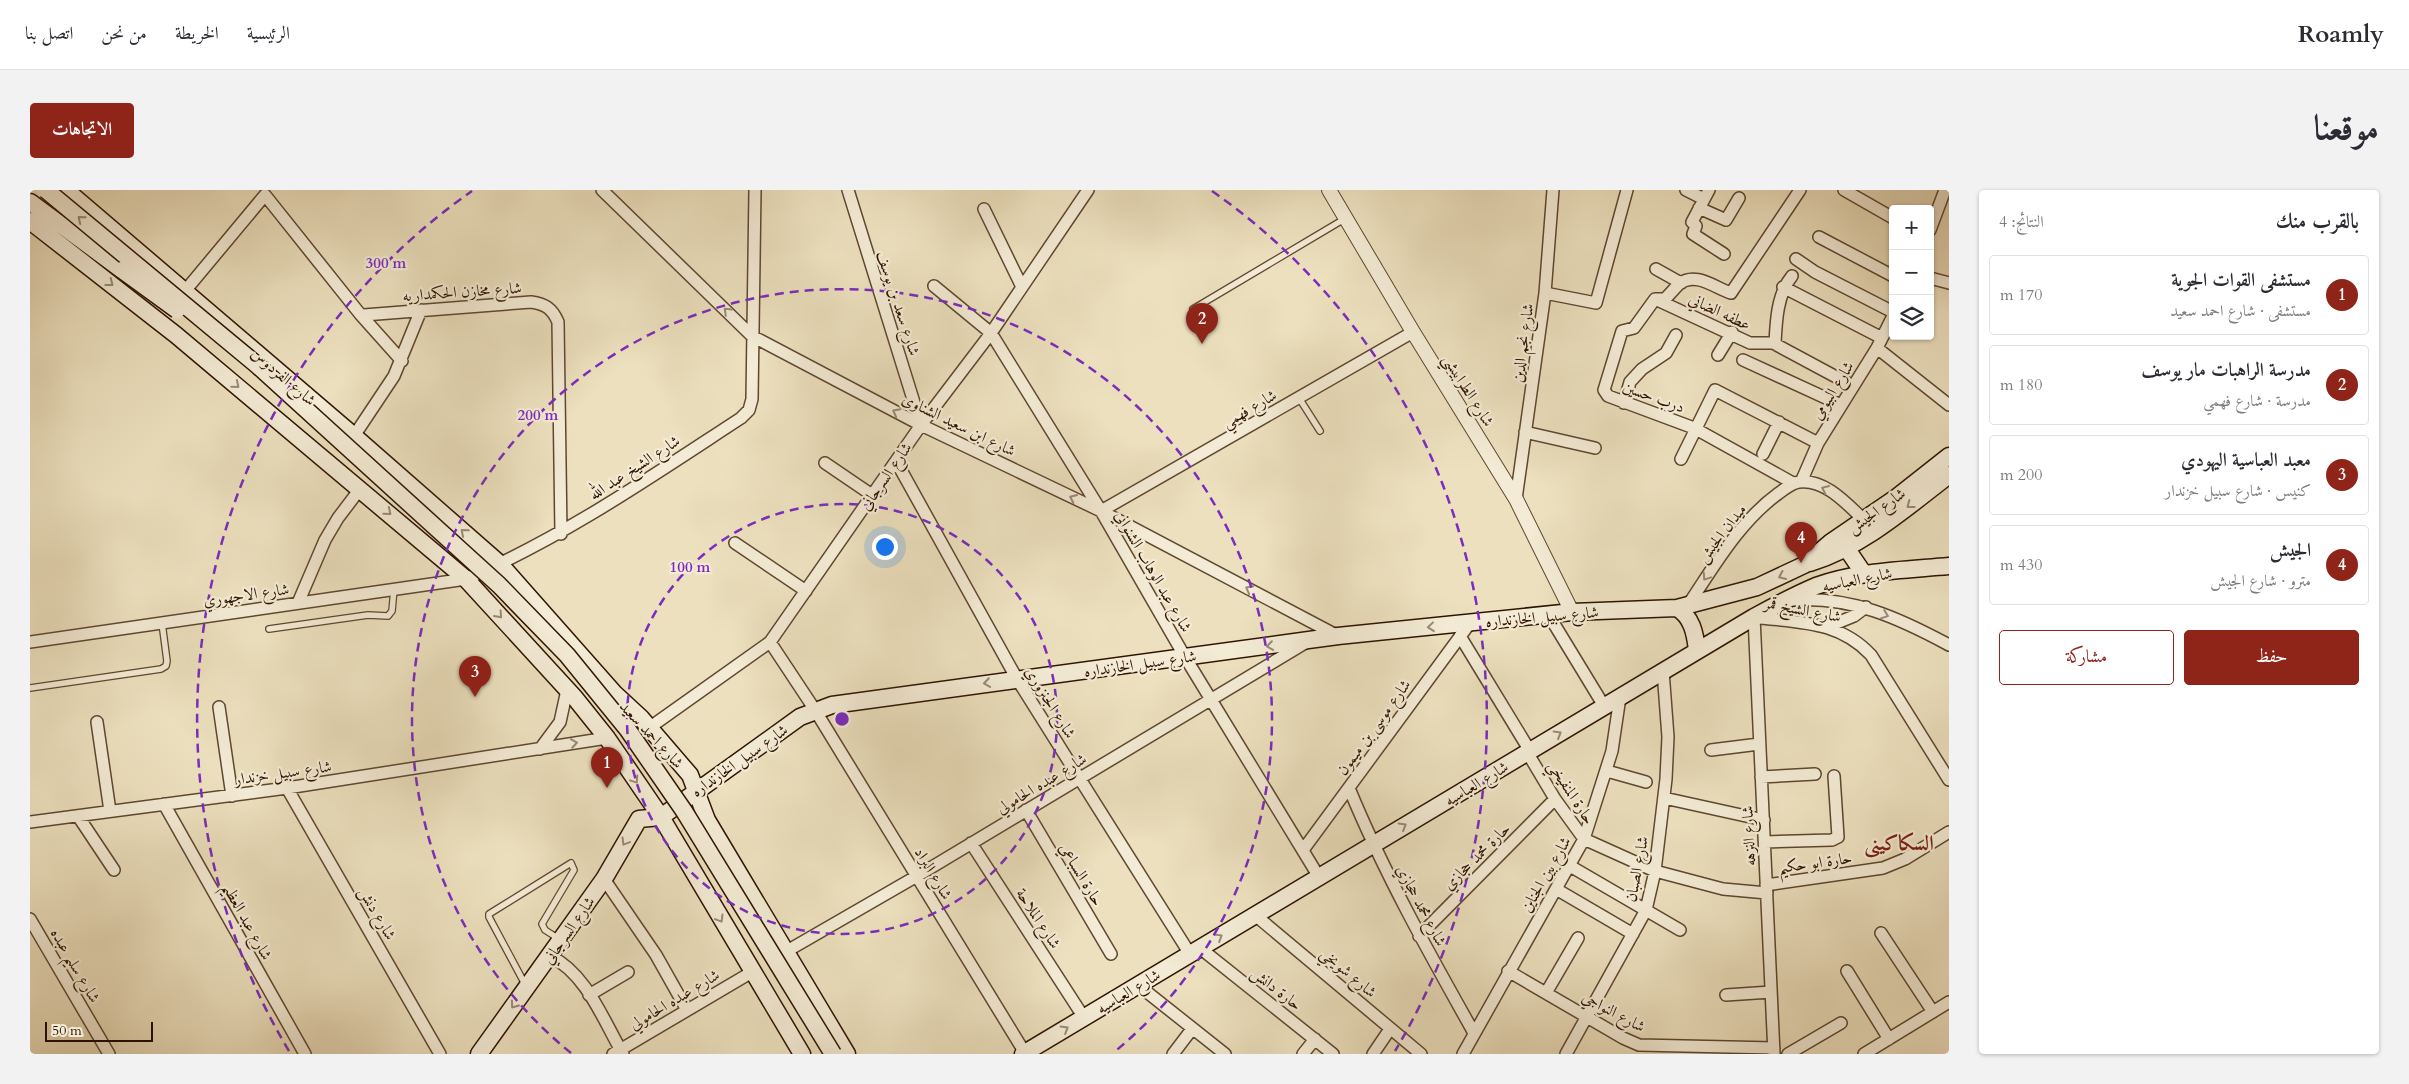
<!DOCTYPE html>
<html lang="ar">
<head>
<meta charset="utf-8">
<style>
	body { margin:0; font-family:Cardo,Amiri,serif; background:#f2f2f3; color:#2b2b33; direction:rtl }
	.controls { position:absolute; right:15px; top:15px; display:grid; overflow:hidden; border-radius:5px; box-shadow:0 1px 4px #0004 }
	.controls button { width:45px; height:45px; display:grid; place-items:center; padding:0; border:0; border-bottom:1px solid #e1e1e2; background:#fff; color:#2b2b33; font:25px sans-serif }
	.scale { position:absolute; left:15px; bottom:12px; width:108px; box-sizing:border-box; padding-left:5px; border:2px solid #2e1400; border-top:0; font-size:14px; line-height:18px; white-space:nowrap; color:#2e1400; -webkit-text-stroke:4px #f3ebd5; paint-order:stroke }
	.you { position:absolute; left:854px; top:356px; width:18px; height:18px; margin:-12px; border:4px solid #fff; border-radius:50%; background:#1a73e8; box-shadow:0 0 0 8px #1a73e833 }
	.badge { display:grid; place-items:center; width:32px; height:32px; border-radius:50%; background:#8f2418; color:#fff; font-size:16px; font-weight:700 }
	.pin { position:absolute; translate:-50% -41px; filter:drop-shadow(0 1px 2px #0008) }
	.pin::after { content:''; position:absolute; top:26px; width:18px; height:15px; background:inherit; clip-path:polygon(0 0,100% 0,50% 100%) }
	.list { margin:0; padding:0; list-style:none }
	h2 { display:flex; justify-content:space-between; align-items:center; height:65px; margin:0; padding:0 20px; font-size:21px }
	h2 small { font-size:16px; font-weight:400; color:#7c7c81 }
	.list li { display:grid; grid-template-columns:32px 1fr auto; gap:15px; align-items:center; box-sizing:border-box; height:80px; margin:0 10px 10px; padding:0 10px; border:1px solid #e1e1e2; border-radius:5px }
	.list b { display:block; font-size:19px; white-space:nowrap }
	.list p { margin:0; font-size:16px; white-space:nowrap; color:#7c7c81 }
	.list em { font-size:16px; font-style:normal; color:#7c7c81 }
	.actions { display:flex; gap:10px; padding:15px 20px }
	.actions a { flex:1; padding:11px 0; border:1px solid #8f2418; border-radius:5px; text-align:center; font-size:18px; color:#8f2418 }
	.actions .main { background:#8f2418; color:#fff }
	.icon { flex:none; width:28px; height:28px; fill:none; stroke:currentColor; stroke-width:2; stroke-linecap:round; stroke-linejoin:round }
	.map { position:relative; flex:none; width:1919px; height:864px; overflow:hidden; direction:ltr; border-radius:5px }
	header { display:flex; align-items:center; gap:30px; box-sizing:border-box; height:70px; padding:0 25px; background:#fff; border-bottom:1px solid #e1e1e2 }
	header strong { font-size:24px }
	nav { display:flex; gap:28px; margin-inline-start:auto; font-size:18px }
	.intro { display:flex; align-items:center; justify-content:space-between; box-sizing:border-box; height:120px; padding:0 30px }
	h1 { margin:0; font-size:35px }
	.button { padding:12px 22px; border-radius:5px; background:#8f2418; color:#fff; font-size:18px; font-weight:700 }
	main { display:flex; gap:30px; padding:0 30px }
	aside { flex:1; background:#fff; border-radius:5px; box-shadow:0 1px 4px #0004 }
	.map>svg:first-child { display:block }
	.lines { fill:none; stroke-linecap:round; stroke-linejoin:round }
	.service-casing { stroke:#5e4730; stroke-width:8 }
	.minor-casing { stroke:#5e4730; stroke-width:14 }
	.tertiary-casing { stroke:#5e4730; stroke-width:16 }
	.secondary-casing { stroke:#2e1400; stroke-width:19 }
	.service { stroke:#f3ebd5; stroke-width:5.5 }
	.minor { stroke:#f3ebd5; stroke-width:11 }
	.tertiary { stroke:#f3ebd5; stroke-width:14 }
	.secondary { stroke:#f3ebd5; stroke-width:16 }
	.secondary-bridge-casing { stroke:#2e1400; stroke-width:19; stroke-linecap:butt }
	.secondary-bridge { stroke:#f3ebd5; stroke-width:16 }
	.oneway { stroke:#9a8a75 }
	.ring { fill:none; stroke:#7b2cbf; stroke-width:2.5; stroke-dasharray:9 6 }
	.labels { text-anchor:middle; stroke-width:4.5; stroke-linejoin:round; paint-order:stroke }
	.street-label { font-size:16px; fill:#2e1400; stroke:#f3ebd5 }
	.district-label { font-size:21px; font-weight:bold; fill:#7a1f14; stroke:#f3ebd5 }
	.centre { fill:#7b2cbf; stroke:#f3ebd5; stroke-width:2.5 }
	.ring-label { font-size:15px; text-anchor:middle; font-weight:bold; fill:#7b2cbf; stroke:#f3ebd5; stroke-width:4.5; stroke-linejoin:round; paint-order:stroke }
</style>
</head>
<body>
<header>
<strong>Roamly</strong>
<nav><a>الرئيسية</a><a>الخريطة</a><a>من نحن</a><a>اتصل بنا</a></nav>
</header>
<div class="intro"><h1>موقعنا</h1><a class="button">الاتجاهات</a></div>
<main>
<aside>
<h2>بالقرب منك<small>النتائج: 4</small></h2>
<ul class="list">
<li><span class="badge">1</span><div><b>مستشفى القوات الجوية</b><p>مستشفى · شارع احمد سعيد</p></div><em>170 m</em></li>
<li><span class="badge">2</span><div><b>مدرسة الراهبات مار يوسف</b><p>مدرسة · شارع فهمي</p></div><em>180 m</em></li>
<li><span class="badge">3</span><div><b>معبد العباسية اليهودي</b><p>كنيس · شارع سبيل خزندار</p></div><em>200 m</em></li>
<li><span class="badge">4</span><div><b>الجيش</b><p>مترو · شارع الجيش</p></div><em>430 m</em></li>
</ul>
<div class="actions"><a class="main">حفظ</a><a>مشاركة</a></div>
</aside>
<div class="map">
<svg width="1919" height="864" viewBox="0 0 1919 864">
	<rect width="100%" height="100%" fill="#ece0be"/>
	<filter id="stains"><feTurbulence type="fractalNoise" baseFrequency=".004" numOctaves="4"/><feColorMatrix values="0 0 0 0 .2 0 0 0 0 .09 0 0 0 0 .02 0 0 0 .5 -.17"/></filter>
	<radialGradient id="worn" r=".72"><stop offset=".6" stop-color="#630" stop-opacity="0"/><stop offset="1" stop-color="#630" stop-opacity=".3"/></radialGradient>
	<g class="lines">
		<defs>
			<path id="service" d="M1163,119L1316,28
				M1269,208L1290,241
				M239,439L338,425L358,426L362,421L364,399
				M0,498L131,479L136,476L137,471L132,433
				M496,796L459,727V724L541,673L544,680L512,734L515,740L529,749"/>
			<path id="minor" d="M572,0L722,146L891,235L1071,321L1308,446
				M818,0L891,235
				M1656,0L1674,9
				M1679,0L1662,32L1666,36L1663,44L1694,64
				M1814,0L1863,28
				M235,5L330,124L334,125L501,112C515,114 522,118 528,132L531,344
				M1669,18L1696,30L1709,8
				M954,19L992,97
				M1900,40L1915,0
				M1789,47L1863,86
				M1766,69L1785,82L1863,122
				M1626,79L1651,93
				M1900,88L1919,93
				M904,96L961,143L1071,321L1155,467L1289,687
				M1753,97L1852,148
				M155,101L235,5
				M1515,103L1566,113L1597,0
				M1625,109L1720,153H1743L1823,196
				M330,124L372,171
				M1745,154C1746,132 1747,104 1762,86
				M1847,158L1919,215
				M1688,165L1702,142
				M1713,170L1811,215
				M1594,213L1600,192L1612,179L1636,163L1646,145
				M1495,242L1565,258
				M324,246L364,186L391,120
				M1733,264L1749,232
				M1651,269L1685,200L1788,253
				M866,271L987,489L1160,764
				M795,273L842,305
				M1771,292L1788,253L1847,158L1863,126
				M1763,293L1664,238L1578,206L1574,200L1592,141L1604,138L1625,109H1635C1640,104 1644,99 1649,94C1666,81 1685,98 1701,103L1770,0
				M1486,309L1515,103L1523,0
				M1071,321L1383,142
				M705,353L776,401
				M1763,410C1821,406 1869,428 1919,455
				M268,413L295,350L308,328L330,299
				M1658,415C1685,375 1709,332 1749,303C1755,299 1761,293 1769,292C1795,289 1816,313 1833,329
				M1518,424L1574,516
				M1797,437L1824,426L1836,417
				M1430,446L1500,561
				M0,452L436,389C534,347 622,286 711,228L719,220L722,209L725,0
				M740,452L785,520L995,863
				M189,517L202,606
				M67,532L80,621
				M619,538L740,452L891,235L961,143L1058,0
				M510,559L530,532L537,500
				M1681,560L1729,554
				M1497,562L1525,609L1554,649L1625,681L1693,699L1737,703
				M1577,581L1616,592
				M1731,587L1785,584
				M257,598L410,864
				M1319,598C1354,683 1399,763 1444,843
				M1634,608L1734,630
				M134,614L275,864
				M996,620L1081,764
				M48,626L84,680
				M0,632L257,598L577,548
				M1735,652L1802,650L1808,647L1804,586
				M941,653L1049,820
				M1273,660L1440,433
				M1540,676L1650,740
				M574,689L626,765L657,820
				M1736,695L1853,678L1875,669L1919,642
				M1526,699L1603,744
				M1225,725L1391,864
				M0,729L79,864
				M1851,743L1903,822
				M1389,746L1525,609
				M1170,758L1303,864
				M757,761L887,686L1275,453
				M520,766C557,784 573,830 593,864
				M1478,781L1593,848L1609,855L1744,858
				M1817,781L1859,849
				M1108,795L1195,864
				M1516,803L1548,748
				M559,805L598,782
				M1696,805L1741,802
				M583,864L722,782
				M1143,864L1162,839
				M1273,864L1285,849
				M1343,864L1360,839
				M1433,864L1554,649L1582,561L1590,507
				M1536,864L1616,720L1625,681L1636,589L1638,547L1633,481
				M1744,864L1724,427C1769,433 1808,430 1841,465L1919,590
				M1758,864L1811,833
				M1834,864L1919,812"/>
			<path id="tertiary" d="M1299,0L1383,142L1486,309L1542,422"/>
			<path id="secondary" d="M36,0L324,246L470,374L585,504L611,528L660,585L677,630L817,864
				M0,12L92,80
				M0,31L146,145L436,389L545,508L577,548L631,627L772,864
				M1817,359L1834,384
				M1780,373C1833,356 1875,319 1919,285
				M1647,418C1662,427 1665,443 1667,460
				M449,864L574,689L609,629L631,627L770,527L802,515L1308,446L1542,422L1647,418L1727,397L1774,375L1801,352L1867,307L1919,266
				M993,864L1724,427C1744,416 1765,405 1786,396C1828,381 1875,380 1919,376"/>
		</defs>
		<use href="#service" class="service-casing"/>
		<use href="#minor" class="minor-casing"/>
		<use href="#tertiary" class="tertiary-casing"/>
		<use href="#secondary" class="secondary-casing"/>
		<use href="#service" class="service"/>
		<use href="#minor" class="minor"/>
		<use href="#tertiary" class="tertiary"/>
		<use href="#secondary" class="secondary"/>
		<defs>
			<path id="secondary-bridge" d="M16,0L227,175L469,395L537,465L598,540L654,621L803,864
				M92,80L147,120"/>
		</defs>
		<use href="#secondary-bridge" class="secondary-bridge-casing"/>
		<use href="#secondary-bridge" class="secondary-bridge"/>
	</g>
	<defs><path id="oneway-chevron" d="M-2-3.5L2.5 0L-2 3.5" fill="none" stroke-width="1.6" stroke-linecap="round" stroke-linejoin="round" transform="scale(1.25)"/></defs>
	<g class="oneway">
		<use href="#oneway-chevron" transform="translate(51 29) rotate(-141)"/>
		<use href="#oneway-chevron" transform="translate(80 93) rotate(38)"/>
		<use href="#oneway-chevron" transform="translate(697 121) rotate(-136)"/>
		<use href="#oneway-chevron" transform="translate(206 195) rotate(40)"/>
		<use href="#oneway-chevron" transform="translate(866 222) rotate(-152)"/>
		<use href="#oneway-chevron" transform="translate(1795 299) rotate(-155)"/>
		<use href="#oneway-chevron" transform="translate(1043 308) rotate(-155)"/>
		<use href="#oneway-chevron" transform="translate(1880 315) rotate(143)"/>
		<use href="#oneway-chevron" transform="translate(358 322) rotate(40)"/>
		<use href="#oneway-chevron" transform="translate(434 342) rotate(-139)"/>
		<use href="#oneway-chevron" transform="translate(1752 386) rotate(155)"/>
		<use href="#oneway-chevron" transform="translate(1676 387) rotate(124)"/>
		<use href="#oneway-chevron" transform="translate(1219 399) rotate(-152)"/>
		<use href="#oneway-chevron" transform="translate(469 425) rotate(48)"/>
		<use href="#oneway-chevron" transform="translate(1855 425) rotate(21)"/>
		<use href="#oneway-chevron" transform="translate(1401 437) rotate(174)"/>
		<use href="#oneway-chevron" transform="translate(1240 456) rotate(172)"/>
		<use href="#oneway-chevron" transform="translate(957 493) rotate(172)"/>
		<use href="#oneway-chevron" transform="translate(1528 544) rotate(-31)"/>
		<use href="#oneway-chevron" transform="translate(544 553) rotate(-9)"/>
		<use href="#oneway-chevron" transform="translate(605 590) rotate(56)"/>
		<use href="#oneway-chevron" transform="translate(1373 636) rotate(-31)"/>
		<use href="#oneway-chevron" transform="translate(595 652) rotate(121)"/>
		<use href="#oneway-chevron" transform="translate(690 729) rotate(59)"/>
		<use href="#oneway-chevron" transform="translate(1189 747) rotate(-31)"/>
		<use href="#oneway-chevron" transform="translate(484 815) rotate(126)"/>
		<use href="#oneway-chevron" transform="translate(1035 839) rotate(-31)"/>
	</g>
	<g class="ring">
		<circle cx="812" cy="529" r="215"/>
		<path d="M541 863A430 430 0 1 1 1083 863"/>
		<path d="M259 861A645 645 0 0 1 442 1M1182 1A645 645 0 0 1 1365 861"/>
	</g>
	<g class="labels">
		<g class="street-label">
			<text transform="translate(432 101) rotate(-4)" y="6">شارع مخازن الحكمداريه</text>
			<text transform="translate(869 113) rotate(72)" y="6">شارع سعد بن يوسف</text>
			<text transform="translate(1690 121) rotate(25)" y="6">عطفه الضاني</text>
			<text transform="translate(1492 153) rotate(-82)" y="6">شارع نجم الدين</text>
			<text transform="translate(254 186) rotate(41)" y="6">شارع الفردوس</text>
			<text transform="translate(1439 200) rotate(58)" y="6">شارع الطرابيشي</text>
			<text transform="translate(1802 200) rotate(-58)" y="6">شارع البيومي</text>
			<text transform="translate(1624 206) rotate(20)" y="6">درب حسين</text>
			<text transform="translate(1219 218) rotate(-30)" y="6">شارع فهمي</text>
			<text transform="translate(929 234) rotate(26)" y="6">شارع ابن سعيد الشناوى</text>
			<text transform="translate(604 277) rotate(-33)" y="6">شارع الشيخ عبد الله</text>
			<text transform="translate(855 286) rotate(-55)" y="6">شارع السرجاني</text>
			<text transform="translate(1846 320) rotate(-35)" y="6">شارع الجيش</text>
			<text transform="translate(1691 343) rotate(-52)" y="6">ميدان الجيش</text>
			<text transform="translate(1124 381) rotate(60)" y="6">شارع عبد الوهاب الشنواني</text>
			<text transform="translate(1827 389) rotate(-11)" y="6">شارع العباسيه</text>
			<text transform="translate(216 404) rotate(-8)" y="6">شارع الاجهوري</text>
			<text transform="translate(1773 419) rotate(11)" y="6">شارع الشيخ قمر</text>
			<text transform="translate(1512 426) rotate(-5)" y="6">شارع سبيل الخازنداره</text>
			<text transform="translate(1110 473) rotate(-8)" y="6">شارع سبيل الخازنداره</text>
			<text transform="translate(1021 512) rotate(58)" y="6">شارع الجنزوري</text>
			<text transform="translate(1343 537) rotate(-54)" y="6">شارع موسى بن ميمون</text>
			<text transform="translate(622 544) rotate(47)" y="6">شارع احمد سعيد</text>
			<text transform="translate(709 570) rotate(-35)" y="6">شارع سبيل الخازنداره</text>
			<text transform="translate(253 582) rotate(-8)" y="6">شارع سبيل خزندار</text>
			<text transform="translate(1011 593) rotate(-31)" y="6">شارع عبده الحامولي</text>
			<text transform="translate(1446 593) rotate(-31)" y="6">شارع العباسيه</text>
			<text transform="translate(1542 602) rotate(57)" y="6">حارة المنفيخي</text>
			<text transform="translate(1718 646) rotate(-93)" y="6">شارع النزهه</text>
			<text transform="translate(1446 666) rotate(-45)" y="6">حارة محمد حجازي</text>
			<text transform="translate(1785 672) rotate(-8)" y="6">حارة ابو حكيم</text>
			<text transform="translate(1606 679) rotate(-79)" y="6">شارع الصبان</text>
			<text transform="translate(904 683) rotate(59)" y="6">شارع البراد</text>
			<text transform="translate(1052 684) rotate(59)" y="6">حارة السباعي</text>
			<text transform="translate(1515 684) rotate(-60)" y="6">شارع بين الجناين</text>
			<text transform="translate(1392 715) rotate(62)" y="6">شارع محمد حجازي</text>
			<text transform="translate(348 723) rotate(60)" y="6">شارع دنش</text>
			<text transform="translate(1009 728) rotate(57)" y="6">شارع الملاحة</text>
			<text transform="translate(218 731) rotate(61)" y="6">شارع عبد العظيم</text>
			<text transform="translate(538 740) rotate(-55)" y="6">شارع السرجاني</text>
			<text transform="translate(46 775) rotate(60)" y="6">شارع سليم عبده</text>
			<text transform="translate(1319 782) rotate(40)" y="6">شارع شويخي</text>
			<text transform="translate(1247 798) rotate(38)" y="6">حارة دانش</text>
			<text transform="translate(1098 801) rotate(-31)" y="6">شارع العباسيه</text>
			<text transform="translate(644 809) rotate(-31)" y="6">شارع عبده الحامولي</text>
			<text transform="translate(1584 821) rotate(28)" y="6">شارع النواجي</text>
		</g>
		<g class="district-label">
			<text x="1869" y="660">السكاكينى</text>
		</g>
	</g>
	<circle cx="812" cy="529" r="8" class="centre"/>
	<g class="ring-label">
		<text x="356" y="78">300 m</text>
		<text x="508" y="230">200 m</text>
		<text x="660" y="382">100 m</text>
	</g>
	<rect width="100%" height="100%" filter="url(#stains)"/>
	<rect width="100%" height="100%" fill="url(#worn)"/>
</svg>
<div class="controls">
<button>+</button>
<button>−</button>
<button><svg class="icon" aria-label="layers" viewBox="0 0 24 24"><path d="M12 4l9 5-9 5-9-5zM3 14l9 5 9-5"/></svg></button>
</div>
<div class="scale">50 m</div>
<div class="you"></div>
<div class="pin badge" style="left:577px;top:598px">1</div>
<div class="pin badge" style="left:1172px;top:154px">2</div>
<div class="pin badge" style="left:445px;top:507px">3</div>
<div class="pin badge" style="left:1771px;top:373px">4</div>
</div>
</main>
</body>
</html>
